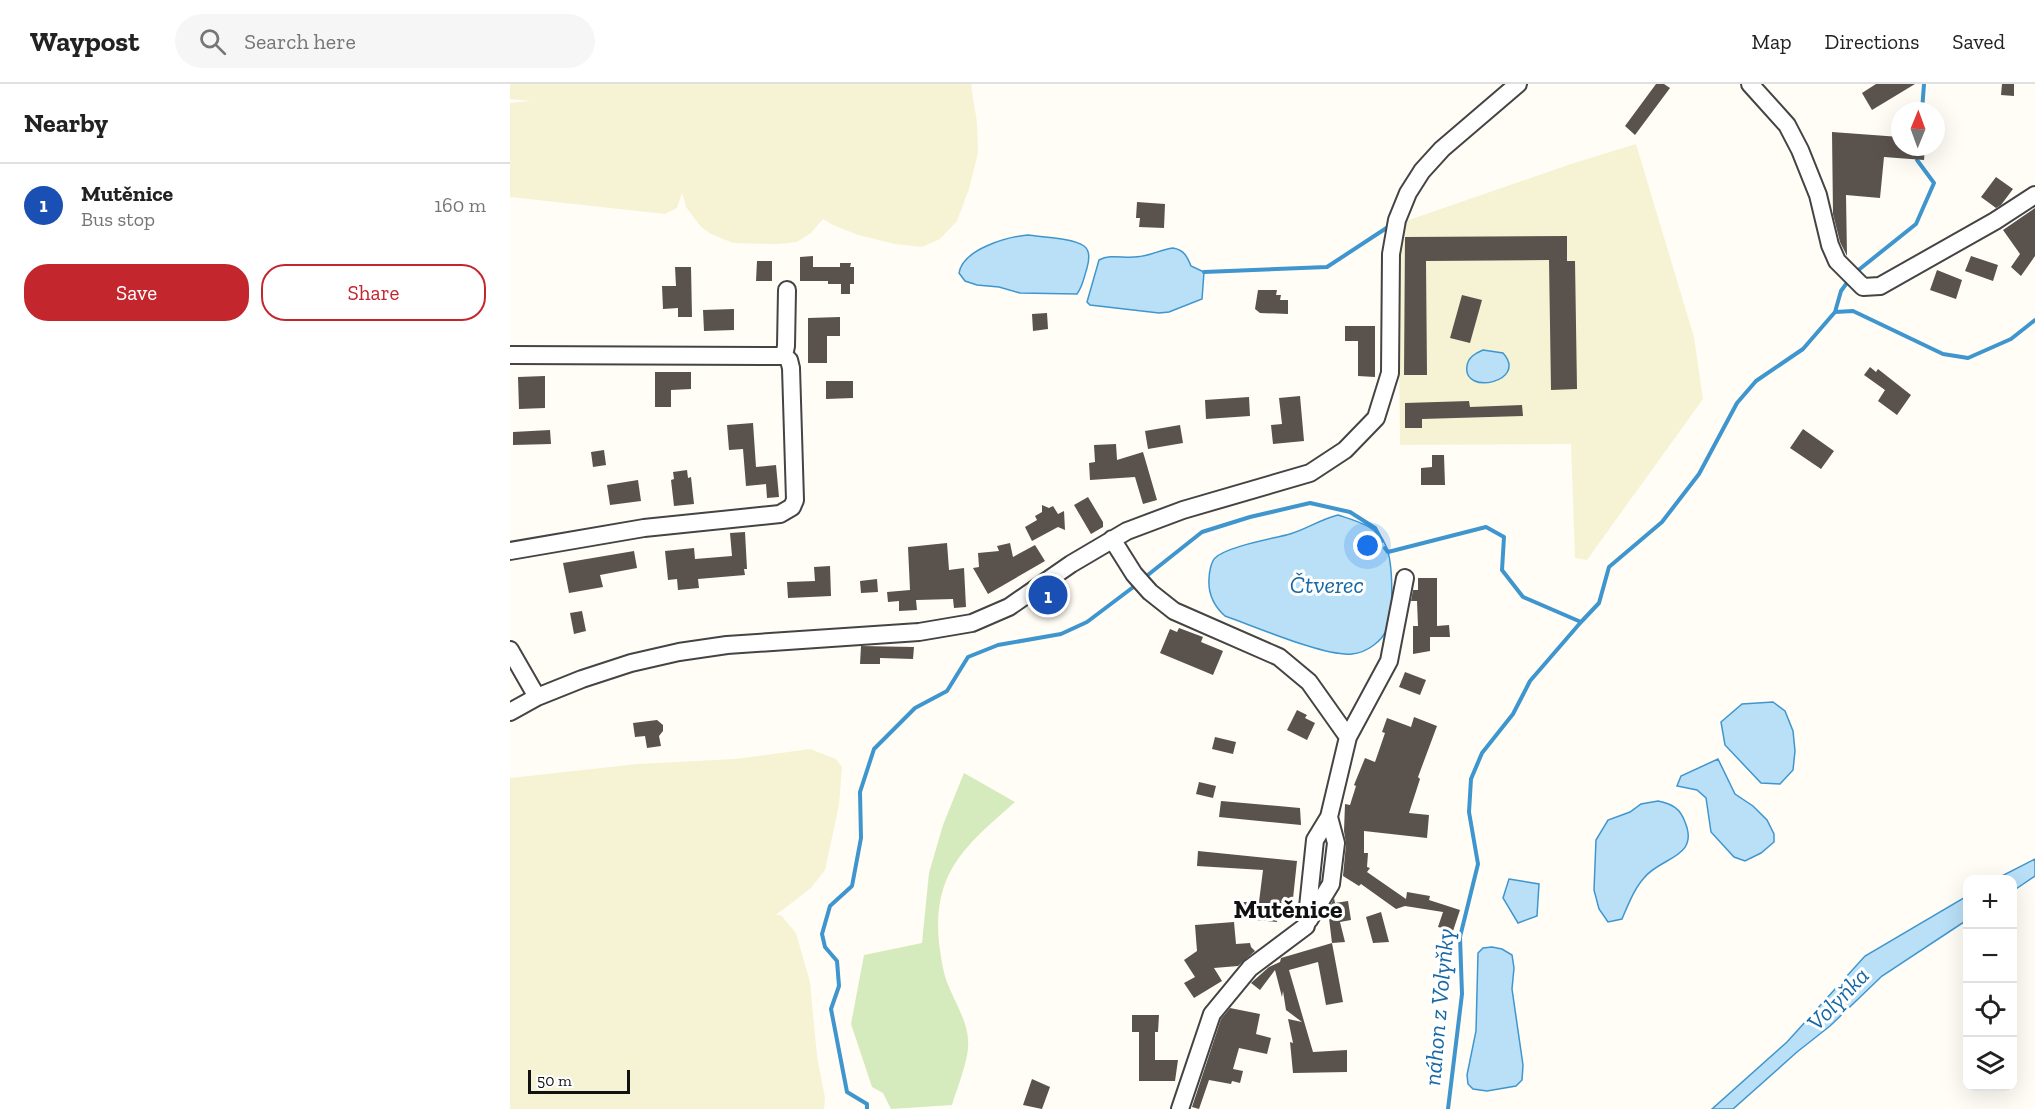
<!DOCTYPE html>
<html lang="en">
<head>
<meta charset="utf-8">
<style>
	body { margin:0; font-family:"Zilla Slab",serif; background:#f6f6f6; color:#222 }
	.controls { position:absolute; right:18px; bottom:18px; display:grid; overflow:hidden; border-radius:12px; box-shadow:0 6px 24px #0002 }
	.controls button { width:54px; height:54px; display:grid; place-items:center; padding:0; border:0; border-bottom:2px solid #e0e0e0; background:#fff; color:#222; font:30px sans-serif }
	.compass { position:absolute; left:1381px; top:18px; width:54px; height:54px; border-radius:50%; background:#fff; box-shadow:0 6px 24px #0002; rotate:1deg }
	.scale { position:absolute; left:18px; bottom:15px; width:102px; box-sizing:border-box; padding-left:6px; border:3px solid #111; border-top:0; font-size:16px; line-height:21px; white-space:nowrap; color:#111; -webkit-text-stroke:4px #fff; paint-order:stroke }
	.you { position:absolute; left:858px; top:462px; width:21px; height:21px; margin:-15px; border:4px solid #fff; border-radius:50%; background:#1a73e8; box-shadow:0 0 0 9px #1a73e833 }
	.badge { display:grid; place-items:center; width:39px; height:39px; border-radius:50%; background:#c4262e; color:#fff; font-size:20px; font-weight:700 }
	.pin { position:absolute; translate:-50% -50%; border:3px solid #fff; box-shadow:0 2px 6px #0006 }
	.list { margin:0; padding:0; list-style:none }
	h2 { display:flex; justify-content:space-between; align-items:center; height:78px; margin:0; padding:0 24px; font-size:26px }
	h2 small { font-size:20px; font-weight:400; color:#767676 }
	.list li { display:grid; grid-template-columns:39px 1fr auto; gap:18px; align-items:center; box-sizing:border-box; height:84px; padding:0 24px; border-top:2px solid #e0e0e0 }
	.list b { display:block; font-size:22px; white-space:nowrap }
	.list p { margin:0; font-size:20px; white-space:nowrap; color:#767676 }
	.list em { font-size:20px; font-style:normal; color:#767676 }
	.actions { display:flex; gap:12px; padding:18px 24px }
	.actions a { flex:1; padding:14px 0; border:2px solid #c4262e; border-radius:24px; text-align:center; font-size:21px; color:#c4262e }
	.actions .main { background:#c4262e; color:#fff }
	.icon { flex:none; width:33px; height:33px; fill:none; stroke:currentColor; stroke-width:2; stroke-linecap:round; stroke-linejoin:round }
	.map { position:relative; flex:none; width:1525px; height:1025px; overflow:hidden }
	header { display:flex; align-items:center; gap:36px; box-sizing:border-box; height:84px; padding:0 30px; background:#fff; border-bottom:2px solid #e0e0e0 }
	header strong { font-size:28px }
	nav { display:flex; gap:33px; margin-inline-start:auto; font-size:21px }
	.search { width:420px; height:54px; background:#f6f6f6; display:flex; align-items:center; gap:15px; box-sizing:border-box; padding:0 21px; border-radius:33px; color:#767676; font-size:22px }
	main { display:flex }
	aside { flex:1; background:#fff }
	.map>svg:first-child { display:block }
	.farmland { fill:#f6f3d4 }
	.green { fill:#d5ebbd }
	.water { fill:#b9e0f7; stroke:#3f96cf; stroke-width:1.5 }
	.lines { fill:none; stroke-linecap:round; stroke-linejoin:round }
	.stream { stroke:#3f96cf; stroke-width:4 }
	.building { fill:#5a524d }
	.minor-casing { stroke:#444; stroke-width:20 }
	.minor { stroke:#fff; stroke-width:16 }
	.labels { text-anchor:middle; stroke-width:6; stroke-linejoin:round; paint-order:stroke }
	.water-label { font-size:24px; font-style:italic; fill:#1768a6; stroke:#fff }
	.quarter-label { font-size:26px; font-weight:bold; fill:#111; stroke:#fff }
</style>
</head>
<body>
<header>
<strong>Waypost</strong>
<div class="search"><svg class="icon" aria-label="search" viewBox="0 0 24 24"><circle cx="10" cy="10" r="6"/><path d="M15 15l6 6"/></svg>Search here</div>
<nav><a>Map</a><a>Directions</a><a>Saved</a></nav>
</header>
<main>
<aside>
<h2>Nearby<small></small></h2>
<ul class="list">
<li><span class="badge" style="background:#1a4fb4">1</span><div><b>Mutěnice</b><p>Bus stop</p></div><em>160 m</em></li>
</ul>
<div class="actions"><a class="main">Save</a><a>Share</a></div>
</aside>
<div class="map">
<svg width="1525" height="1025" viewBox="0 0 1525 1025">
	<rect width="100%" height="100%" fill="#fffdf5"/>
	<path class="farmland" d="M0,0H461L467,39L468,69L459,105L447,137L430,155L412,163L385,160L348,151L323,141L313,135L301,149L287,158L267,160L223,159L201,150L191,143L176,123L172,109L167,124L155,130L0,113V19L20,17L0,15Z
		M1126,60L1184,253L1193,315L1077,476L1065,474L1061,360L890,361L888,151L896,137L1064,79Z
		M300,665L326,675L332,683L329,721L315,786L301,804L266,831H271L286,849L300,898L307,972L315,1014L314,1025H0V694L127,680L225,675Z"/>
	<path class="green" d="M454,689L505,718C456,761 422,788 429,859C431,873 433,890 439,903C447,923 460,941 458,964C457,979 447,1005 442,1021L381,1025L373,1009L362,1003L341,940L354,871L412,859L419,789L433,741Z"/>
	<path class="water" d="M518,151C531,153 563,154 574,162C581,167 579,177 577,184C574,193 573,202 567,210L510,209L489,203L467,201L455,197L449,189C453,165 497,153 518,151Z
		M663,164C674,166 677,172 681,182L694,188L692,215L659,228L649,229L580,221L577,218L589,176C600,170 612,174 624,173C638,173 649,166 663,164Z
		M973,266L993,269C1019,298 952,312 957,282C958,273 966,269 973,266Z
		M828,431C846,437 868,442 876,462C883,478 884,528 877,544C873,557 856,569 842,570C815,573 744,542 715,532C704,522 698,510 699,495C699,489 701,478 705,474C718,462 762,455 780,450C797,445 811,435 828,431Z
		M1263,618L1275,627L1283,647L1285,667L1283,686L1270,700L1251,699L1215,661L1211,638L1232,620Z
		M1208,675L1225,710L1243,722L1257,736L1264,750V758L1251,769L1235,777L1224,773L1201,748L1196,714L1187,706L1167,702L1171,692Z
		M1148,717C1162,720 1170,724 1175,738C1190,774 1150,773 1134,794C1124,805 1118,821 1112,835L1098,838L1089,825L1084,806L1086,756L1098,736L1120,728L1131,720Z
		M1525,775V792L1503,807L1502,796L1486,795Z
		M999,795L1029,800L1027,832L1008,839L993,814Z
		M1457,812V836L1372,892L1320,942L1287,968L1223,1025H1202L1277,958L1355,872Z
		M982,863L992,865L1002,871L1004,884L1002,905L1013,981L1012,996L1006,1002L977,1007L963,1005L958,1000L957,991L966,947L968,869L973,864Z"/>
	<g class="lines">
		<path class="stream" d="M1412,27L1414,0
			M694,188L817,183L878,143
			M1346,188L1406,140L1424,99L1407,76L1409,63
			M1325,228L1343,227L1433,270L1458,274L1501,255L1525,236
			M875,464L878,468L976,443L994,453L992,486L1013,513L1071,538L1089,519L1099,483L1152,438L1189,390L1227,319L1246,297L1293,265L1325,228L1331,207L1339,196
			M634,494L692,448L740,433L800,419L840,428L865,444L872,457
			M357,1025V1020L337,1008L321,925L329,902L327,877L315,863L312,850L320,822L342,802L351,754L350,708L364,665L405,624L437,607L458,573L488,561L551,550L577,538L626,501
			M938,1025L952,910L950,853L968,780L959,728L961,695L972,669L1003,630L1020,597L1071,538"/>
	</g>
	<path class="building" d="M1146,0H1154L1160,4L1125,51L1115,42Z
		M1366,0H1405L1362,26L1352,9Z
		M1492,0H1504V12L1491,11Z
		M1322,48L1390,53V63H1415L1414,76L1374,73L1370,114L1336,111L1337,172L1330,158L1323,130Z
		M1486,93L1503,105L1491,121L1486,124L1471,113Z
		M627,118L655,120L654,144L629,143L630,134H626Z
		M1525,124V172L1511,192L1501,183L1510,170L1493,146Z
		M1057,152V177H1065L1067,305L1041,306L1039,176L916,177L917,291H894L895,153Z
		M303,172V183H330V179H341L340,183H344V200H340V210H331V200H318V197H290V173Z
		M1461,172L1488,181L1483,197L1455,187Z
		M247,177H262V197H246Z
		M165,183H181L182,233H168V224L153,225L152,202H166Z
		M1427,186L1452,196L1446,215L1420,206Z
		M748,206H767L766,211H771L770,216H778V230L750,229L745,225Z
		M952,211L972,216L960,259L940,254Z
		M224,225V246L194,247L193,226Z
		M537,229L538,245L523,247L522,230Z
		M330,233V252H317V279H298V234Z
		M835,242H865V293L848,292V257H835Z
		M1360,283L1366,288L1368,285L1401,311L1387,331L1368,317L1375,306L1354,291Z
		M145,288H181V305L161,306V323H145Z
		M35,292V324L9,325L8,293Z
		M316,297H343V314L316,315Z
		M790,312L794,357L763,360L761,341L772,340L769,314Z
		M739,313L740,332L696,335L695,316Z
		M959,317L960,323L1012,321L1013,332L912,335V344H895V319Z
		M243,339L246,383L266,381L269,413L257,414L256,400L236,402L233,365L219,366L217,341Z
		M670,341L673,359L638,365L635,347Z
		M1293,345L1324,367L1311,385L1280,364Z
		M40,346L41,360L3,361V348Z
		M606,360L607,376L633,368L647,416L633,420L625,393L580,396L579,379L585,378L584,361Z
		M94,366L96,381L83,383L81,368Z
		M922,371H934L935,401H911V384L922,383Z
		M177,386L178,394L181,393L184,420L164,422L161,396L164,395L163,388Z
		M128,396L131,417L100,421L97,401Z
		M578,413L593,438V443L581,450L564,421Z
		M532,421L539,424L543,422L548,430L554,427L555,446L548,443L522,457L515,443L527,436L525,432L532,428Z
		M235,448L237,485H234L235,491L188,495L189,504L168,506L167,495L158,496L155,467L184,464L185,475L222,472L220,449Z
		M437,459L439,486L454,484L456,523L444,524L443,515L406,516L407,526L389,527V517L378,518L377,508L400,506L398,463Z
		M500,459L503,473L525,461L535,477L478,510L463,484L469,483L468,469L489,467L487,462Z
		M124,467L127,484L90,491L93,503L59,509L53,479Z
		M320,482L321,512L278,514L277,498L305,497L304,483Z
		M908,494H927V542L939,541L940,553H920V567L903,570V542H908L907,517H901L903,506H908Z
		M367,495L368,508L351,509L350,497Z
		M72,527L76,547L64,550L60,529Z
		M669,544L693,553L691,558L713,567L703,591L650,569L660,545L667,548Z
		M351,562L404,563L403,575L370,574V580H350Z
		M895,588L916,596L910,611L889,603Z
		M787,626L797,631L795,634L805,639L797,656L777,646Z
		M904,633L927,642L908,693L910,695L899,729L919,731L917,754L854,747V769H858L857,783L860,784L857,788L896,815L897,808L920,812L919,816L950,826L943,847L928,843L933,828L895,822L886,825L851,800L849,802L833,792L836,760L834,747L835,720L840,721L846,702L844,701L855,674L865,678L875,649L872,648L877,634L901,643Z
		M147,636L153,641V647L149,652L151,662L137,664L135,652L125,653L123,639Z
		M705,653L726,658L723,670L702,665Z
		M689,698L706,702L703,714L686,710Z
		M711,717L790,724L791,741L709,733Z
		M688,767L787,777L782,824L769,822L767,838L724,834V818H749L753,786L687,782Z
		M824,814L825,819L838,817L841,836L830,838L835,858L822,859L818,826Z
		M871,828L879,858L863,859L856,833Z
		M724,838L726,860L740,859L741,863L745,867L728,882L704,884L712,897L684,914L674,899L685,893L674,876L687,867L685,841Z
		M822,859L833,918L816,921L808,878L779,886L803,968L837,966V988L783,989L780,958L783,959L778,935L792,938L776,926L773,907L772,913L765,886L750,906L741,899L759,883L770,878L771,874Z
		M720,924L750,930L746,950L761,954L757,970L729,964L723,985L733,987L730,999L722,997L721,1000L699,996L689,1025L682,1023L711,935Z
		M622,931H649L648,948H645V976H668L665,997H629V948H622Z
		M522,995L540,1003L532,1025L513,1021Z"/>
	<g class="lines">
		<defs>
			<path id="minor" d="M1240,0L1277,41L1290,66L1308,111L1320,161L1327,177L1353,203L1370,202L1485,137L1525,111
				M0,271L274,272L279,276L281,284L285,416L282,423L270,430L134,444L0,467
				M274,272L276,262L277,206
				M602,455L624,490L640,508L664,527L769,573L799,598L838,653L819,733L805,756L796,842L740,884L702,930L670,1025
				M0,566L27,613
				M0,628L27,613L72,595L121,579L169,568L217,561L409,548L462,539L499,523L561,480L617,447L673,426L800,389L835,366L866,334L880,289L881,170L887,136L898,109L912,87L932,65L1008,0
				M838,653L879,577L895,494
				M799,836L821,800L826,759L819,733"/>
		</defs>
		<use href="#minor" class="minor-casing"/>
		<use href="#minor" class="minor"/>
	</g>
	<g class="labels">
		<g class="water-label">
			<text x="817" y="509">Čtverec</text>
			<text transform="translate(1328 915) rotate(-46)" y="8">Volyňka</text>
			<text transform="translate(929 923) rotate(-85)" y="8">náhon z Volyňky</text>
		</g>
		<g class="quarter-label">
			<text x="778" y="834">Mutěnice</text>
		</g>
	</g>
</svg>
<div class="controls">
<button>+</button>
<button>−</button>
<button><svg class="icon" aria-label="locate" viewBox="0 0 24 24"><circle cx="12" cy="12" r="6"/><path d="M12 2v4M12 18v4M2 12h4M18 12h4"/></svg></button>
<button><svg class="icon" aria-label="layers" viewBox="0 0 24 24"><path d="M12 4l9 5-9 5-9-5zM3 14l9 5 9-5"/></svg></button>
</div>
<svg class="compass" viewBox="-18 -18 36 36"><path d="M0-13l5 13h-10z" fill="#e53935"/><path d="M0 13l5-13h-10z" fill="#767676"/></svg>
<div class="scale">50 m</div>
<div class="you"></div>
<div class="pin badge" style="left:538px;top:511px;background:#1a4fb4">1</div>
</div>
</main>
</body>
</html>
